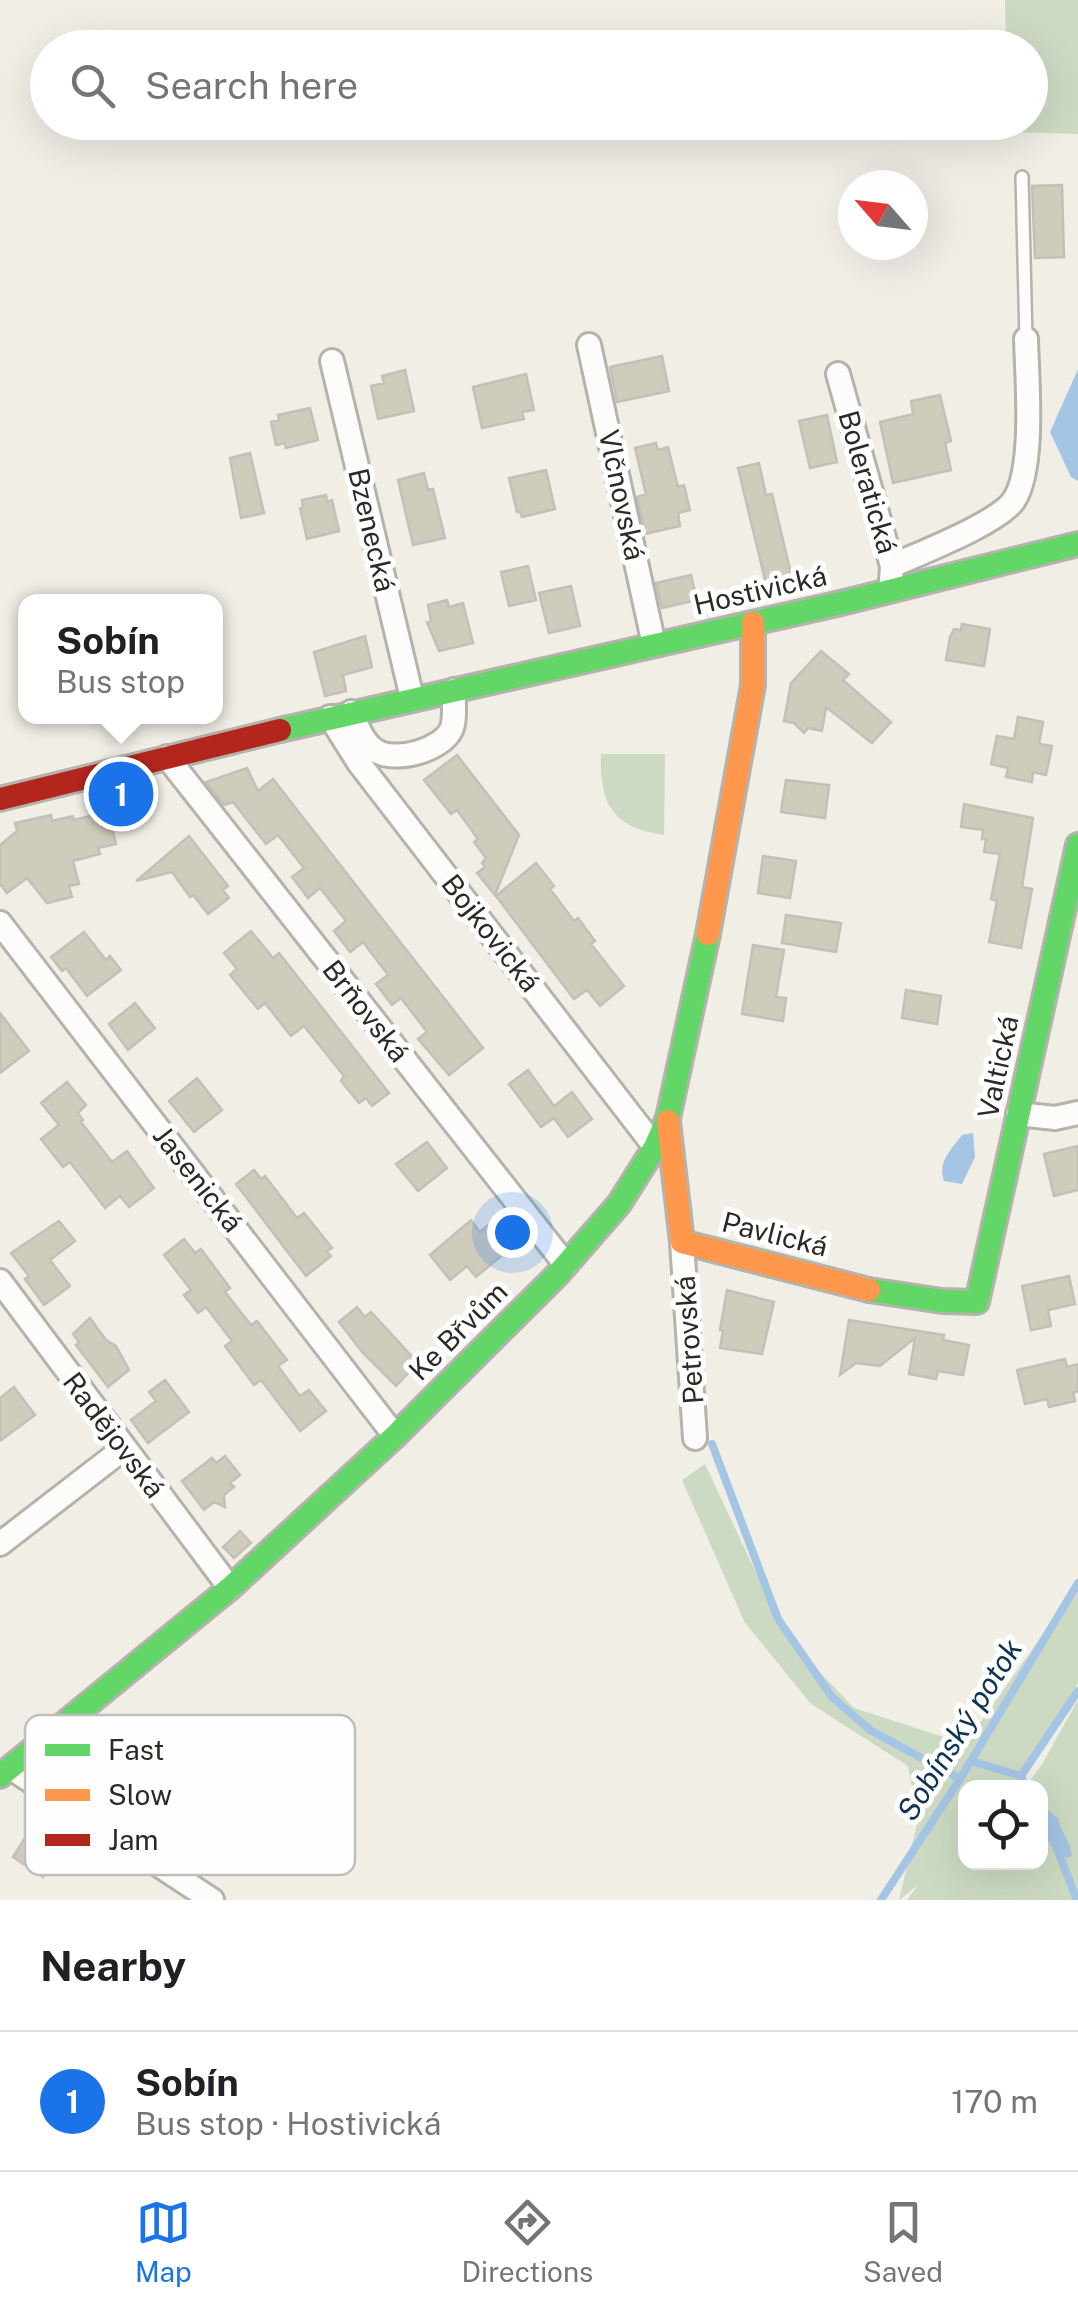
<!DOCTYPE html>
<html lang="en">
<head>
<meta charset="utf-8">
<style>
	body { margin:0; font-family:"Public Sans",sans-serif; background:#f2f2f2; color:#202124 }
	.controls { position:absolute; right:30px; bottom:30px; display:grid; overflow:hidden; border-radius:20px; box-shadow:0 10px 40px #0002 }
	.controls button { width:90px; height:90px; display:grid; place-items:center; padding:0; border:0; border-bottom:2px solid #e0e0e0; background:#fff; color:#202124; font:50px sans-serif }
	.compass { position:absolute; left:838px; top:170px; width:90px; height:90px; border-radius:50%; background:#fff; box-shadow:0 10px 40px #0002; rotate:298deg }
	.you { position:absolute; left:512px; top:1232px; width:35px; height:35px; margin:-25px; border:8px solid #fff; border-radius:50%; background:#1a73e8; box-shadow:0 0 0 15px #1a73e833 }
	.badge { display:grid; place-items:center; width:65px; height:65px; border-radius:50%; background:#1a73e8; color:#fff; font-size:32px; font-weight:700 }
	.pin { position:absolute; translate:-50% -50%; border:5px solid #fff; box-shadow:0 2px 10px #0006 }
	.popup { position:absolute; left:18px; top:594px; width:205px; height:130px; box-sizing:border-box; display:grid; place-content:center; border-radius:20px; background:#fff; filter:drop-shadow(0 2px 8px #0005); font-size:32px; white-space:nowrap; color:#757577 }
	.popup b { font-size:38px; color:#202124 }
	.popup::after { content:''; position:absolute; left:50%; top:100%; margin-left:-20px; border:20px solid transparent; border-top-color:#fff }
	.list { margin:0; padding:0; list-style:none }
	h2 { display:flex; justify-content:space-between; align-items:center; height:130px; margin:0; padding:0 40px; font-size:42px }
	h2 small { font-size:32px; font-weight:400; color:#757577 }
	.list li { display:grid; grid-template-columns:65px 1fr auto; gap:30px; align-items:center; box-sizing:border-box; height:140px; padding:0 40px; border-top:2px solid #e0e0e0 }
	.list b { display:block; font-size:38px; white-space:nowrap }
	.list p { margin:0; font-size:32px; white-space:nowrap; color:#757577 }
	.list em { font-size:32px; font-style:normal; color:#757577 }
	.icon { flex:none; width:55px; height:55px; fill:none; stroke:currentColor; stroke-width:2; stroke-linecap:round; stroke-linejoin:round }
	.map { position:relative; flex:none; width:1078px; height:1900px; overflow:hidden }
	.search { position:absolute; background:#fff; box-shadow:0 10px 40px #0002; left:30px; right:30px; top:30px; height:110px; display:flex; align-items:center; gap:25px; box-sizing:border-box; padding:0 35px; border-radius:55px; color:#757577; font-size:38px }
	.sheet { height:270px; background:#fff }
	nav { display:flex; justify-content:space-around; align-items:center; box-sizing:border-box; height:140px; border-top:2px solid #e0e0e0; background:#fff; font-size:28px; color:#757577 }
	nav a { display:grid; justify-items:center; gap:5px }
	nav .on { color:#1a73e8 }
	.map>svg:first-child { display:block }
	.green { fill:#cddac3 }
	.water { fill:#a5c5e5 }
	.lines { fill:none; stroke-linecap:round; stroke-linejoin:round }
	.stream { stroke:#a5c5e5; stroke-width:8 }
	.building { fill:#d0ccbc; stroke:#c2c0b9; stroke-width:2.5 }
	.lane-casing { stroke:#b4b3ac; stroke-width:16 }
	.street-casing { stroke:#b4b3ac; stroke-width:28 }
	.fast-casing { stroke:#b4b3ac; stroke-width:28 }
	.slow-casing { stroke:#b4b3ac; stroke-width:28 }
	.jam-casing { stroke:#b4b3ac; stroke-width:28 }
	.lane { stroke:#fdfcfb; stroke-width:11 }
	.street { stroke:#fdfcfb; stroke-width:22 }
	.fast { stroke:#63d668; stroke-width:22 }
	.slow { stroke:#ff974d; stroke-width:22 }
	.jam { stroke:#b3261e; stroke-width:22 }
	.labels { text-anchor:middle; stroke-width:10; stroke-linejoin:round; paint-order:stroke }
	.street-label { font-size:28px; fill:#2b2a24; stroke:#fefefe }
	.water-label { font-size:30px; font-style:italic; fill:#103454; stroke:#fefefe }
	.key { fill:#fefefe; stroke:#bfbebd; stroke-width:2.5 }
	.key-label { font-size:28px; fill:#2b2a24 }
</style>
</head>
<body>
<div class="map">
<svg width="1078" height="1900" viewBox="0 0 1078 1900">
	<rect width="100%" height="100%" fill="#f1eee6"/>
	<path class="green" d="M1005,0H1078V134L1006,132V123L1030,122V48L1006,47Z
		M601,754H665L664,835C613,828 599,804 601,754Z
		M705,1464L786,1637L854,1708L965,1744L1078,1585V1683L1016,1787L966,1788V1862H1040V1788L1025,1787L1041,1766L1078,1700V1900H907L918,1885L899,1900L918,1820L908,1766L811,1704L745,1623L682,1480Z"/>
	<path class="water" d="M1078,369V481L1071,477L1050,432Z
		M973,1133L975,1157L962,1184L944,1181C937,1162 951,1150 962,1135Z
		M1048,1810L1058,1818C1060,1832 1071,1841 1072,1856L1067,1858C1050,1851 1040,1830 1041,1812Z"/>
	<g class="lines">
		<path class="stream" d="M712,1444L778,1619L832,1697L870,1730L960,1779
			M971,1761L1021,1776L1026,1788
			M1021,1776L1078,1691
			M1057,1849L1077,1900
			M881,1900L960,1779L1078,1583"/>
	</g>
	<path class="building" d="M1062,185L1064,257L1035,258L1032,186Z
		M662,356L669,391L617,402L610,367Z
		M405,370L414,411L378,419L371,386L384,383L382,376Z
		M526,374L534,410L522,412L524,419L482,428L473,387Z
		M940,395L951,441L945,443L951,470L893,483L880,422L913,414L911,401Z
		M310,408L318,440L286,448L285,443L276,445L271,422L279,420L278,415Z
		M827,415L837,462L810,468L799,421Z
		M656,443L658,450L668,447L678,487L684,485L690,510L678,513L680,526L645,534L637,497L646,494L635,448Z
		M250,453L264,513L241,518L230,458Z
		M759,463L766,495L772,494L792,578L766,584L738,468Z
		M546,470L555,509L522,517L520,512H517L509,478Z
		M424,473L428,490L433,489L445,538L413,545L398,480Z
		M326,495L327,502L332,500L339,531L307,539L300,508L303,507L302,500Z
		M528,566L536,600L509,606L501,572Z
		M691,575L697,600L662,608L656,583Z
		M571,586L580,626L549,633L539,593Z
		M447,600L449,607L463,603L473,643L439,651L427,622L431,621L428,605Z
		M962,624L990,629L984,666L946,660L950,637L954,629L961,630Z
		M365,636L372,667L343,675L346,691L325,696L314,652Z
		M821,651L849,674L843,680L891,722L872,743L826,707L822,731L808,728L804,733L794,723L784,721L791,683Z
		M1018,717L1043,722L1039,744L1052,746L1046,775L1033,772L1032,782L1006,777L1008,768L991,764L997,736L1014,739Z
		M457,755L519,835L495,895L477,873L485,867L482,863L486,858L474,842L478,839L457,810L451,814L424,780Z
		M247,768L258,791L273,779L483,1048L449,1075L418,1039L427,1032L401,998L392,1005L376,984L388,975L363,942L350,952L334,931L346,921L320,888L308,898L292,877L304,868L278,835L266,844L233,802L224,805L206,782Z
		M786,780L829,785L825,818L781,812Z
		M964,804L1033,818L1022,887L1032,889L1021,948L989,942L997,901L991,899L1000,854L984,852L986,839H982L983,830L961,827Z
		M108,812L116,844L98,848L100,854L73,861L79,884L69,886L72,897L47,903L27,878L7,893L0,884V845L17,831L15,823L51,815L52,821L73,816V820Z
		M189,836L228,886L223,890L229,898L208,914L193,895L190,897L172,872L136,881Z
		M763,856L796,861L790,898L758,893Z
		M536,863L554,886L550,889L574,921L578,918L595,941L591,944L624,986L600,1006L587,990L574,999L496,896Z
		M786,915L841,923L836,952L782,943Z
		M251,931L273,958L279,953L389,1093L372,1106L366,1098L359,1103L341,1081L344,1076L304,1026L291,1036L265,1003L258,1009L230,975L237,969L224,953Z
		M84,932L106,960L110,956L121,970L87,996L66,968L62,971L51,957Z
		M753,945L784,950L776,997L786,998L783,1021L742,1014Z
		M906,990L941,996L937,1024L902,1018Z
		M135,1003L155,1028L128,1050L109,1024Z
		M0,1013L29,1051L0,1073Z
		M528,1070L554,1106L572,1092L592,1119L568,1137L554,1118L541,1127L509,1084Z
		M197,1078L222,1110L194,1132L169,1101Z
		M67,1082L86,1105L78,1113L83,1120L81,1122L112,1162L127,1151L154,1188L129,1207L120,1196L105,1208L70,1162L63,1167L41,1139L59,1125L41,1103Z
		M427,1142L447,1168L418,1191L396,1164Z
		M1078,1146V1190L1054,1196L1044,1154Z
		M254,1170L261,1179L265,1176L297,1218L304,1213L332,1248L327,1251L331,1256L306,1276L236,1184Z
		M471,1220L480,1232L493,1221L513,1246L476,1277L467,1266L450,1280L430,1255Z
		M59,1221L75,1241L50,1260L70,1286L44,1305L25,1279L29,1276L11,1253Z
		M184,1239L195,1253L201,1249L230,1288L225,1292L251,1325L257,1321L287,1360L278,1366L300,1396L309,1390L326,1411L300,1431L261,1380L254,1385L225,1346L232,1341L206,1307L198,1313L184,1295L191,1290L164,1255Z
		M1069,1276L1075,1304L1048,1310L1051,1326L1031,1330L1022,1286Z
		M727,1290L774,1302L762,1354L720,1348L723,1331L720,1330Z
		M357,1307L365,1317L371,1312L418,1363L396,1386L363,1353L339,1322Z
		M90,1318L106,1340L116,1346L129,1370L108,1387L76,1345L79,1342L73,1334Z
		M849,1320L944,1335L943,1340L969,1345L963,1375L938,1371L936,1379L909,1374L915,1338L880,1366L856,1363L840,1375Z
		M1065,1359L1067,1367L1078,1364V1391L1073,1393L1075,1401L1049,1407L1047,1399L1025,1404L1017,1370Z
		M165,1380L189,1412L148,1443L131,1420L156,1401L149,1392Z
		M14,1387L35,1415L0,1441V1398Z
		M225,1456L240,1475L230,1483L234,1487L224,1495L225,1507L214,1502L204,1510L182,1481L212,1458L216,1463Z
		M240,1531L251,1543L234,1558L223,1547Z
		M32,1827L63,1847L43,1877L13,1857Z"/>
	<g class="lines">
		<defs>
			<path id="lane" d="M1022,177L1026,339"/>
			<path id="street" d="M589,345L654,645
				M332,361L412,698
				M838,374L892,566L891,581
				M892,566C920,553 999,523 1014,500C1035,468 1027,379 1026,339
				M351,712C357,726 364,745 378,752C398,762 441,750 451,730C456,720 453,702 454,690
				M330,717L359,763L655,1147
				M167,757L566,1265
				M0,923L395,1436
				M1018,1114L1055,1118L1078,1113
				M682,1242L695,1438
				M0,1281L230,1588
				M0,1544L123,1449
				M11,1768L212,1900"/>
			<path id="fast" d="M280,730L841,603L1078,544
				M869,1290L942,1301L977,1302L1078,845
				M0,1776L230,1588L395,1436L557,1275L619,1204L655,1147L668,1118L708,934"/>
			<path id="slow" d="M708,934L753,685V623
				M668,1121L682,1242L869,1290"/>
			<path id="jam" d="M0,799L280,730"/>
		</defs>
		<use href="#lane" class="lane-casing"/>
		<use href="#street" class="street-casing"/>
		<use href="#fast" class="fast-casing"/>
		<use href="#slow" class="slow-casing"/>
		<use href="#jam" class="jam-casing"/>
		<use href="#lane" class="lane"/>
		<use href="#street" class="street"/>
		<use href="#fast" class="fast"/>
		<use href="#slow" class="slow"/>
		<use href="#jam" class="jam"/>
	</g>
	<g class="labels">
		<g class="street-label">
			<text transform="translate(868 482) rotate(74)" y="10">Boleratická</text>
			<text transform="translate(622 495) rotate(78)" y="10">Vlčnovská</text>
			<text transform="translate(372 530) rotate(77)" y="10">Bzenecká</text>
			<text transform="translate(760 590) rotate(-13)" y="10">Hostivická</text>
			<text transform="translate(491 933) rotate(52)" y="10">Bojkovická</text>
			<text transform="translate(366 1011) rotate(52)" y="10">Brňovská</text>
			<text transform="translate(998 1067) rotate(-78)" y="10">Valtická</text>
			<text transform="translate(198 1179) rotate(52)" y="10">Jasenická</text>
			<text transform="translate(775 1234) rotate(14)" y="10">Pavlická</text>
			<text transform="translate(458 1331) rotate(-45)" y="10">Ke Břvům</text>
			<text transform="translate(689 1340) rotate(-94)" y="10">Petrovská</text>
			<text transform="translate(114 1435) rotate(53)" y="10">Radějovská</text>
		</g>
		<g class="water-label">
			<text transform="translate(960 1730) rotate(-58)" y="10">Sobínský potok</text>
		</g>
	</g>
	<rect x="25" y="1715" width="330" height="160" rx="15" class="key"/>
	<rect x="45" y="1744" width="45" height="12" fill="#63d668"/>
	<rect x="45" y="1789" width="45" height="12" fill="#ff974d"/>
	<rect x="45" y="1834" width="45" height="12" fill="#b3261e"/>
	<g class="key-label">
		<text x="108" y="1760">Fast</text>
		<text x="108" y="1805">Slow</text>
		<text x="108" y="1850">Jam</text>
	</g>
</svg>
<div class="controls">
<button><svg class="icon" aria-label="locate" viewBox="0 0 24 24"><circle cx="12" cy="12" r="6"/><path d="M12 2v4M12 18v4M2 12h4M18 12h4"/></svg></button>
</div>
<svg class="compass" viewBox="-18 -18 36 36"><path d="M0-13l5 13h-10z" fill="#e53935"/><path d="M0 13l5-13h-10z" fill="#757577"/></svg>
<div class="you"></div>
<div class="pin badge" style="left:121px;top:794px">1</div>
<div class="popup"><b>Sobín</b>Bus stop</div>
<div class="search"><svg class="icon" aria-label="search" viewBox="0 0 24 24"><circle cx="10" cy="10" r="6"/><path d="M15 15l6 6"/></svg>Search here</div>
</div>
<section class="sheet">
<h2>Nearby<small></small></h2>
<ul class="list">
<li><span class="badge">1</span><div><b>Sobín</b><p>Bus stop · Hostivická</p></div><em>170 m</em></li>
</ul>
</section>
<nav>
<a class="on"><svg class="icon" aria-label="map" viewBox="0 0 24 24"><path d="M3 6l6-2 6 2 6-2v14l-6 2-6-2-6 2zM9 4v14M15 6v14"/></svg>Map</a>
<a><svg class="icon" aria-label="directions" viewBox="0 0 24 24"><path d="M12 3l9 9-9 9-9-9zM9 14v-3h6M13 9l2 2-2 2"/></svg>Directions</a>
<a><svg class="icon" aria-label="saved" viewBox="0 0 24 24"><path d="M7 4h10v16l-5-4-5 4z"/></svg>Saved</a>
</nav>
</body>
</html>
